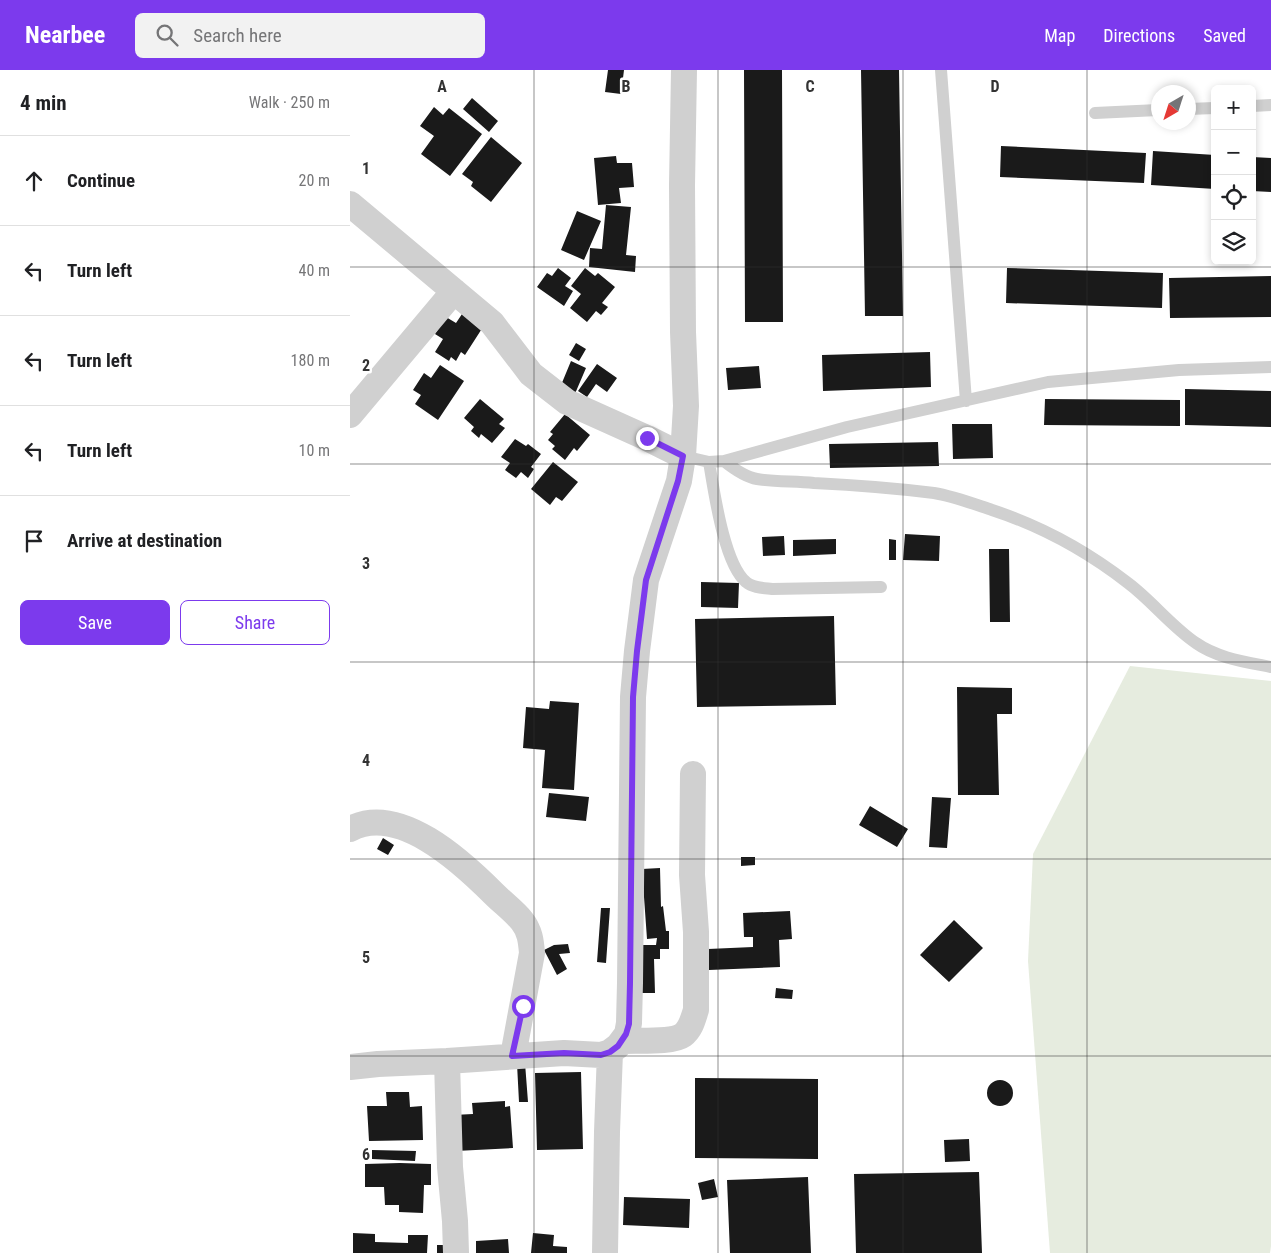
<!DOCTYPE html>
<html lang="en">
<head>
<meta charset="utf-8">
<style>
	body { margin:0; font-family:"Roboto Condensed",sans-serif; background:#f2f2f2; color:#202124 }
	.controls { position:absolute; right:15px; top:15px; display:grid; overflow:hidden; border-radius:8px; box-shadow:0 2px 8px #0003 }
	.controls button { width:45px; height:45px; display:grid; place-items:center; padding:0; border:0; border-bottom:1px solid #e0e0e0; background:#fff; color:#202124; font:25px sans-serif }
	.compass { position:absolute; left:801px; top:15px; width:45px; height:45px; border-radius:50%; background:#fff; box-shadow:0 2px 8px #0003; rotate:219deg }
	.stop { position:absolute; width:15px; height:15px; margin:-11px; border:4px solid #7c3aed; border-radius:50%; background:#fff }
	.stop.end { background:#7c3aed; border-color:#fff; box-shadow:0 1px 5px #0008 }
	.list { margin:0; padding:0; list-style:none }
	h2 { display:flex; justify-content:space-between; align-items:center; height:65px; margin:0; padding:0 20px; font-size:21px }
	h2 small { font-size:16px; font-weight:400; color:#757577 }
	.list li { display:grid; grid-template-columns:32px 1fr auto; gap:15px; align-items:center; box-sizing:border-box; height:90px; padding:0 20px; border-top:1px solid #e0e0e0 }
	.list b { display:block; font-size:19px; white-space:nowrap }
	.list em { font-size:16px; font-style:normal; color:#757577 }
	.actions { display:flex; gap:10px; padding:15px 20px }
	.actions a { flex:1; padding:11px 0; border:1px solid #7c3aed; border-radius:8px; text-align:center; font-size:18px; color:#7c3aed }
	.actions .main { background:#7c3aed; color:#fff }
	.icon { flex:none; width:28px; height:28px; fill:none; stroke:currentColor; stroke-width:2; stroke-linecap:round; stroke-linejoin:round }
	.map { position:relative; flex:none; width:921px; height:1183px; overflow:hidden }
	header { display:flex; align-items:center; gap:30px; box-sizing:border-box; height:70px; padding:0 25px; background:#7c3aed; color:#fff }
	header strong { font-size:24px }
	nav { display:flex; gap:28px; margin-inline-start:auto; font-size:18px }
	.search { width:350px; height:45px; background:#f2f2f2; display:flex; align-items:center; gap:12px; box-sizing:border-box; padding:0 18px; border-radius:8px; color:#757577; font-size:19px }
	main { display:flex }
	aside { flex:1; background:#fff }
	.map>svg:first-child { display:block }
	.green { fill:#e6ecdf }
	.building { fill:#1a1a1a }
	.lines { fill:none; stroke-linecap:round; stroke-linejoin:round }
	.lane { stroke:#d0d0d0; stroke-width:12 }
	.street { stroke:#d0d0d0; stroke-width:26 }
	.route { stroke:#7c3aed; stroke-width:6 }
	.grid { fill:none; stroke:#333; stroke-width:1; stroke-opacity:0.55 }
	.grid-label { font-size:16px; text-anchor:middle; font-weight:bold; fill:#333; stroke:#fff; stroke-width:5; stroke-linejoin:round; paint-order:stroke }
</style>
</head>
<body>
<header>
<strong>Nearbee</strong>
<div class="search"><svg class="icon" aria-label="search" viewBox="0 0 24 24"><circle cx="10" cy="10" r="6"/><path d="M15 15l6 6"/></svg>Search here</div>
<nav><a>Map</a><a>Directions</a><a>Saved</a></nav>
</header>
<main>
<aside>
<h2>4 min<small>Walk · 250 m</small></h2>
<ul class="list">
<li><svg class="icon" aria-label="ahead" viewBox="0 0 24 24"><path d="M12 20V5M6 11l6-6 6 6"/></svg><div><b>Continue</b></div><em>20 m</em></li>
<li><svg class="icon" aria-label="left" viewBox="0 0 24 24"><path d="M17 20v-9H6M10 6l-5 5 5 5"/></svg><div><b>Turn left</b></div><em>40 m</em></li>
<li><svg class="icon" aria-label="left" viewBox="0 0 24 24"><path d="M17 20v-9H6M10 6l-5 5 5 5"/></svg><div><b>Turn left</b></div><em>180 m</em></li>
<li><svg class="icon" aria-label="left" viewBox="0 0 24 24"><path d="M17 20v-9H6M10 6l-5 5 5 5"/></svg><div><b>Turn left</b></div><em>10 m</em></li>
<li><svg class="icon" aria-label="arrive" viewBox="0 0 24 24"><path d="M6 21V4h12l-3 4 3 4H6"/></svg><div><b>Arrive at destination</b></div></li>
</ul>
<div class="actions"><a class="main">Save</a><a>Share</a></div>
</aside>
<div class="map">
<svg width="921" height="1183" viewBox="0 0 921 1183">
	<rect width="100%" height="100%" fill="#fff"/>
	<path class="green" d="M780,596L921,611V1176L920,1183H700L678,891L683,784Z"/>
	<path class="building" d="M258,0H274L271,24L255,22Z
		M394,0H432L433,252H395Z
		M511,0H549L553,246H515Z
		M122,28L148,51L139,62L113,39Z
		M84,37L93,45L99,38L132,64L100,106L71,84L84,66L70,56Z
		M141,67L172,93L141,132L121,116L123,112L112,104Z
		M651,76L796,83L794,113L650,107Z
		M803,81L865,85V119L801,115Z
		M266,86L267,93H282L284,117L269,118L271,133L248,135L244,88Z
		M902,87L921,88V122L902,121Z
		M256,135L281,137L276,185L286,186L285,202L239,197L240,178L252,179Z
		M227,141L251,151L234,190L211,180Z
		M208,198L221,208L215,216L223,221L214,236L187,217L197,203L202,206Z
		M235,198L245,206L248,203L265,217L252,233L258,237L251,245L246,241L237,252L220,238L231,224L221,216Z
		M657,198L813,203L812,238L656,233Z
		M921,206V247L820,248L819,208Z
		M112,244L133,257L115,285L111,282L106,291L101,287L99,291L85,282L93,269L85,264L96,247L106,253Z
		M226,273L236,279L229,291L219,285Z
		M580,282L581,317L473,321L472,285Z
		M221,291L236,298L224,326L209,320Z
		M247,294L267,308L257,322L246,314L237,327L228,321Z
		M90,295L114,311L88,350L65,334L71,325L63,320L74,303L81,308Z
		M409,296L411,318L378,320L376,298Z
		M835,319L921,321V357L835,355Z
		M130,329L154,349L149,354L155,358L142,373L131,364L129,368L121,361L124,357L114,348Z
		M695,329L830,330V356L694,355Z
		M215,344L240,365L227,381L224,378L215,390L202,379L205,376L198,370L203,364L200,362Z
		M602,354H642L643,388L603,389Z
		M165,369L176,376L178,374L191,384L181,397L184,399L178,408L171,402L166,408L155,400L160,393L151,387Z
		M588,372L589,396L480,398L479,374Z
		M203,392L228,412L212,431L206,427L200,435L181,419Z
		M555,464L590,466L589,491L553,490Z
		M434,466L435,485L413,486L412,467Z
		M486,469V484L443,486V470Z
		M539,469L546,470V490H539Z
		M639,479H659L660,552H640Z
		M351,512L389,513L388,538L351,537Z
		M484,546L486,635L347,637L345,549Z
		M607,617L662,618V644H647L649,725H608Z
		M200,631L229,633L224,720L192,718L195,680L173,678L176,637L199,639Z
		M199,723L239,727L236,751L196,747Z
		M582,727L601,728L597,778L579,777Z
		M520,736L558,759L547,777L509,755Z
		M33,768L44,775L38,785L27,779Z
		M391,787H405V795L391,796Z
		M310,798L311,837L313,836L316,861H319V879H310V889H304L305,923H291L290,875H306L307,868L297,869L292,799Z
		M251,838H260L256,893L247,892Z
		M440,841L442,869L429,870L430,897L359,900L358,879L403,877V867H394L393,843Z
		M604,850L633,878L599,912L570,885Z
		M218,874L220,883L209,884L217,899L207,905L194,880L204,875Z
		M426,918L443,920L442,929L425,928Z
		M175,993L178,1032H169L167,994Z
		M231,1002L233,1079L187,1080L185,1003Z
		M345,1008L468,1009V1089L345,1088Z
		M637 1023a13 13 0 1 1 26 0a13 13 0 1 1-26 0Z
		M36,1022H59L60,1037L72,1036L73,1070L19,1071L17,1036H37Z
		M155,1031V1037L160,1036L163,1078L106,1081L103,1045L123,1044L122,1033Z
		M619,1069L620,1091L595,1092L594,1070Z
		M22,1080L66,1081L65,1091L22,1089Z
		M50,1093L81,1094V1115H74L73,1143L49,1142V1135H35L34,1117H15V1094Z
		M629,1102L632,1183H506L504,1104Z
		M458,1107L461,1183H380L377,1110Z
		M364,1109L368,1127L352,1130L348,1113Z
		M274,1127L340,1129L339,1158L273,1155Z
		M3,1163L25,1164V1172L58,1173V1165H78L77,1183H3Z
		M183,1163L204,1165L203,1176L217,1177V1183H181Z
		M158,1169L159,1183H126V1171Z
		M87,1175H99V1183H87Z"/>
	<g class="lines">
		<path class="lane" d="M591,0L616,331
			M902,36L921,35
			M838,39L865,38
			M745,43L808,40
			M333,386L359,392L374,391L497,357L698,312L829,300L921,297
			M374,391C384,399 395,407 407,409C425,412 445,411 464,413C504,415 544,418 584,423C603,426 624,434 642,440C691,456 738,482 778,513C802,531 821,556 846,573C867,588 896,592 921,597
			M359,392C364,421 374,494 396,512C403,518 414,518 422,519L531,517"/>
		<path class="street" d="M0,134L142,253L181,304L217,332L297,368L333,386
			M0,345L104,221
			M0,759C49,733 112,792 144,824C153,833 164,841 172,851C180,861 181,871 182,883L163,986
			M273,971C287,970 322,973 333,965C341,959 343,949 346,940V862L342,805L343,704
			M97,991L100,1097L105,1151L106,1183
			M0,997L28,994L97,991L214,983L251,985L260,982L268,976L277,964L279,953L280,913L283,627L287,581L296,510L329,411L333,386L336,336L333,262L332,115L334,0
			M255,1183L257,1062L260,982"/>
	</g>
	<g class="lines">
		<path class="route" d="M173,936L162,986L214,983L251,985L260,982L268,976L276,964L279,954L280,913L283,627L287,581L296,510L328,411L333,386L297,368"/>
	</g>
	<path class="grid" d="M184,0V1183M368,0V1183M553,0V1183M737,0V1183M0,197H921M0,394H921M0,592H921M0,789H921M0,986H921"/>
	<g class="grid-label">
		<text x="92" y="22">A</text>
		<text x="276" y="22">B</text>
		<text x="460" y="22">C</text>
		<text x="645" y="22">D</text>
		<text x="16" y="104">1</text>
		<text x="16" y="301">2</text>
		<text x="16" y="499">3</text>
		<text x="16" y="696">4</text>
		<text x="16" y="893">5</text>
		<text x="16" y="1090">6</text>
	</g>
</svg>
<div class="controls">
<button>+</button>
<button>−</button>
<button><svg class="icon" aria-label="locate" viewBox="0 0 24 24"><circle cx="12" cy="12" r="6"/><path d="M12 2v4M12 18v4M2 12h4M18 12h4"/></svg></button>
<button><svg class="icon" aria-label="layers" viewBox="0 0 24 24"><path d="M12 4l9 5-9 5-9-5zM3 14l9 5 9-5"/></svg></button>
</div>
<svg class="compass" viewBox="-18 -18 36 36"><path d="M0-13l5 13h-10z" fill="#e53935"/><path d="M0 13l5-13h-10z" fill="#757577"/></svg>
<div class="stop" style="left:173px;top:936px"></div>
<div class="stop end" style="left:297px;top:368px"></div>
</div>
</main>
</body>
</html>
